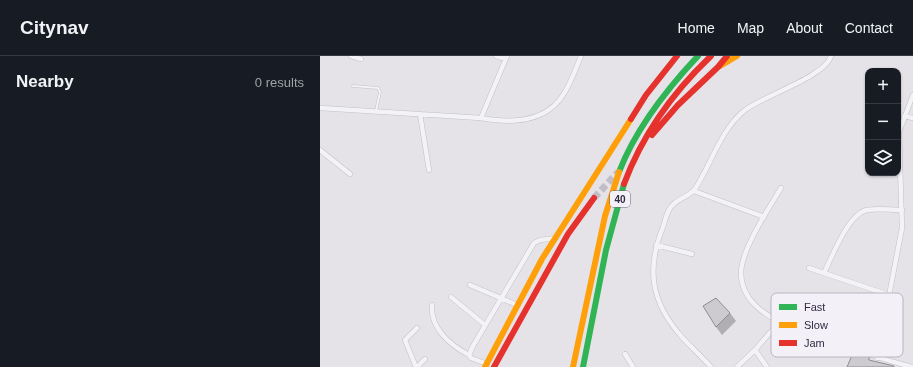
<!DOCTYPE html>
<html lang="en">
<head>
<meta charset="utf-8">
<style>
	body { margin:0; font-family:Arial,sans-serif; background:#242831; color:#f1f3f6 }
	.controls { position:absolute; right:12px; top:12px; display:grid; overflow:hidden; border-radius:8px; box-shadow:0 1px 3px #0004 }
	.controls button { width:36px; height:36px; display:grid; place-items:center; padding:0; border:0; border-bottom:1px solid #363941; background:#171b24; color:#f1f3f6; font:20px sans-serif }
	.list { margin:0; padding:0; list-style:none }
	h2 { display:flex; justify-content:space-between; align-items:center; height:52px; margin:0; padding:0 16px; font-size:17px }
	h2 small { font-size:13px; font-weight:400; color:#9ea1a6 }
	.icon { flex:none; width:22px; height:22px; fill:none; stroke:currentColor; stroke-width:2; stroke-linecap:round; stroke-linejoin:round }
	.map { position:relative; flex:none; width:593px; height:311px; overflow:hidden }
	header { display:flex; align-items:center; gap:24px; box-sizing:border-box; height:56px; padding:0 20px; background:#171b24; border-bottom:1px solid #363941 }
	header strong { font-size:19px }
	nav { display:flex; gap:22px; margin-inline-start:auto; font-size:14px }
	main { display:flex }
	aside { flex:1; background:#171b24 }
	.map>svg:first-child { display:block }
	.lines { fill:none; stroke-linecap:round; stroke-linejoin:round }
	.primary-tunnel { stroke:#c1bec7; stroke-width:7; stroke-dasharray:7 3.5; stroke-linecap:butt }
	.lane-casing { stroke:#c2c0c6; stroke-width:3 }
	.street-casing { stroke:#c2c0c6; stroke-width:5.5 }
	.lane { stroke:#f3f2f5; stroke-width:2 }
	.street { stroke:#f3f2f5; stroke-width:4.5 }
	.fast { stroke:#30b455; stroke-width:6 }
	.slow { stroke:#ff9f0a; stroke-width:6 }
	.jam { stroke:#e5322d; stroke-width:6 }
	.wall { fill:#b0aeb3 }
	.building { fill:#cdcad0; stroke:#908d92 }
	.labels { text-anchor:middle; stroke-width:3.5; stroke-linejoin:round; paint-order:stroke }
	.shield { fill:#f3f1f7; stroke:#6d6579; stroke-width:1 }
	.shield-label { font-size:10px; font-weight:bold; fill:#332943 }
	.key { fill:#f3f1f7; stroke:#b9b5c1; stroke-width:1 }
	.key-label { font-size:11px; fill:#332943 }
</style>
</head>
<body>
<header>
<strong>Citynav</strong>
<nav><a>Home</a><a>Map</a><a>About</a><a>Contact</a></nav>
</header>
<main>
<aside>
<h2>Nearby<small>0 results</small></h2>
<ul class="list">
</ul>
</aside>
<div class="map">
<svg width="593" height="311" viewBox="0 0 593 311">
	<rect width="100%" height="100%" fill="#e5e3e8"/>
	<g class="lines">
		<path class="primary-tunnel" d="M274,142L298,116"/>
		<defs>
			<path id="lane" d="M33,30L58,32L60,36L56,55"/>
			<path id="street" d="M31,0L41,3
				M176,0L186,3
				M0,52L161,62L187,0
				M100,58L109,114
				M584,60L593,62
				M161,62C183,66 211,67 230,53C246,42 254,17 261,0
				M0,94L30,118
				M461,132C449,152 421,194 421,217C421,230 426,240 435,249C450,264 472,271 491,278C524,291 558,302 592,311
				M374,135L444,161
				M336,189L372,198
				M489,212L569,239
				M504,217C512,201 528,158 547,154C558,152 571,154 582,154
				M150,229L197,249
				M131,241L165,269
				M112,249C110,272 130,289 149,299
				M435,294L447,311
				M305,298L313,311
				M557,302L582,172L579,76L593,39
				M167,308L151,302L149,299L153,290L214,187L220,184L236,182
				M96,311L85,284L97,272
				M97,311L105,303
				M391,311C381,300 371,291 361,280C331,246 326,213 343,171C345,165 346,159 349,154C354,143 368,142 375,133C391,108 401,73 425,54C443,40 506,20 511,0
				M417,311L435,294L459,266"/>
		</defs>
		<use href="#lane" class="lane-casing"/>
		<use href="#street" class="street-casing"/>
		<use href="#lane" class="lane"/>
		<use href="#street" class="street"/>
		<path class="fast" d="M299,116C316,72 346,34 378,0
			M263,311L286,194L304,128"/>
		<path class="slow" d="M400,10L417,0
			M165,311L222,203L311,63
			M253,311L285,160L299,116"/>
		<path class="jam" d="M311,63L326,39L357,0
			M332,79L358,49L398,11L407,0
			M304,128C323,77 352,37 391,0
			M174,311L248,178L274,142"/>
	</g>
	<path class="wall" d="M410,257L416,265L402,279L396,271Z"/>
	<path class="building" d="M396,242L410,257L396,271L383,250Z
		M533,297L549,300V304L574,310V311H527Z"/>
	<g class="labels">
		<rect class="shield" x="290" y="135" width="20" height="16" rx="3"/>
		<g class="shield-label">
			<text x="300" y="147">40</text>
		</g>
	</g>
	<rect x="451" y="237" width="132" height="64" rx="6" class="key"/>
	<rect x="459" y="248" width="18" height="6" fill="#30b455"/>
	<rect x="459" y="266" width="18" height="6" fill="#ff9f0a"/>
	<rect x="459" y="284" width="18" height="6" fill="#e5322d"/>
	<g class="key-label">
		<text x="484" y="255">Fast</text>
		<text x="484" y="273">Slow</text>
		<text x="484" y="291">Jam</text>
	</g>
</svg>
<div class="controls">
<button>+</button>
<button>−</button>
<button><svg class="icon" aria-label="layers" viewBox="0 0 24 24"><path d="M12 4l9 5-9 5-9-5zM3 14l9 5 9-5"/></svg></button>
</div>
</div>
</main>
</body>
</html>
